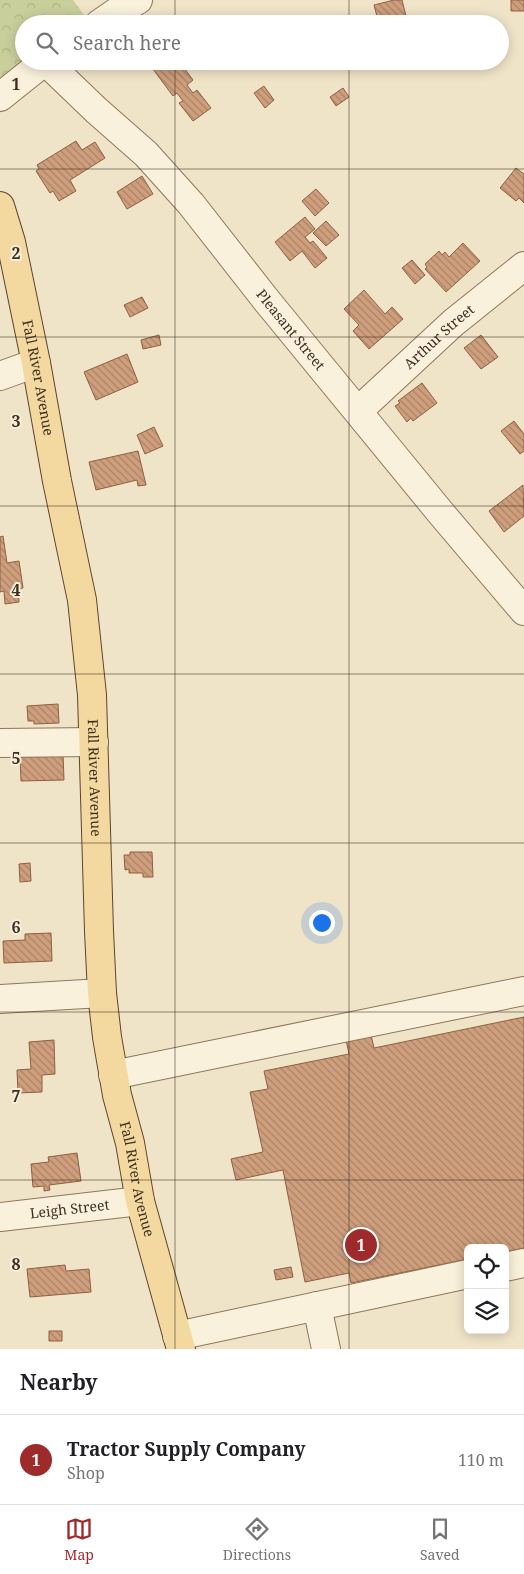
<!DOCTYPE html>
<html lang="en">
<head>
<meta charset="utf-8">
<style>
	body { margin:0; font-family:"Noto Serif",serif; background:#f2f2f2; color:#202124 }
	.controls { position:absolute; right:15px; bottom:15px; display:grid; overflow:hidden; border-radius:8px; box-shadow:0 2px 12px #0003 }
	.controls button { width:45px; height:45px; display:grid; place-items:center; padding:0; border:0; border-bottom:1px solid #e0e0e0; background:#fff; color:#202124; font:25px sans-serif }
	.you { position:absolute; left:321px; top:922px; width:18px; height:18px; margin:-12px; border:4px solid #fff; border-radius:50%; background:#1a73e8; box-shadow:0 0 0 8px #1a73e833 }
	.badge { display:grid; place-items:center; width:32px; height:32px; border-radius:50%; background:#9e2a2b; color:#fff; font-size:16px; font-weight:700 }
	.pin { position:absolute; translate:-50% -50%; border:2px solid #fff; box-shadow:0 1px 5px #0006 }
	.list { margin:0; padding:0; list-style:none }
	h2 { display:flex; justify-content:space-between; align-items:center; height:65px; margin:0; padding:0 20px; font-size:21px }
	h2 small { font-size:16px; font-weight:400; color:#757577 }
	.list li { display:grid; grid-template-columns:32px 1fr auto; gap:15px; align-items:center; box-sizing:border-box; height:90px; padding:0 20px; border-top:1px solid #e0e0e0 }
	.list b { display:block; font-size:19px; white-space:nowrap }
	.list p { margin:0; font-size:16px; white-space:nowrap; color:#757577 }
	.list em { font-size:16px; font-style:normal; color:#757577 }
	.icon { flex:none; width:28px; height:28px; fill:none; stroke:currentColor; stroke-width:2; stroke-linecap:round; stroke-linejoin:round }
	.map { position:relative; flex:none; width:524px; height:1349px; overflow:hidden }
	.search { position:absolute; background:#fff; box-shadow:0 2px 12px #0003; left:15px; right:15px; top:15px; height:55px; display:flex; align-items:center; gap:12px; box-sizing:border-box; padding:0 18px; border-radius:28px; color:#757577; font-size:19px }
	.sheet { height:155px; background:#fff }
	nav { display:flex; justify-content:space-around; align-items:center; box-sizing:border-box; height:70px; border-top:1px solid #e0e0e0; background:#fff; font-size:14px; color:#757577 }
	nav a { display:grid; justify-items:center; gap:2px }
	nav .on { color:#9e2a2b }
	.map>svg:first-child { display:block }
	.forest { fill:url(#forest-crowns) }
	.building { fill:url(#building-back-hatch); stroke:#8d5f41 }
	.lines { fill:none; stroke-linecap:round; stroke-linejoin:round }
	.minor-casing { stroke:#8d765c; stroke-width:30 }
	.major-casing { stroke:#5b4430; stroke-width:30 }
	.minor { stroke:#faf1dc; stroke-width:28 }
	.major { stroke:#f3d9a0; stroke-width:28 }
	.grid { fill:none; stroke:#3d2e20; stroke-width:1; stroke-opacity:0.55 }
	.labels { text-anchor:middle; stroke-width:4; stroke-linejoin:round; paint-order:stroke }
	.street-label { font-size:14px; fill:#3d2e20; stroke:#f7eed8 }
	.grid-label { font-size:16px; text-anchor:middle; font-weight:bold; fill:#3d2e20; stroke:#f7eed8; stroke-width:4; stroke-linejoin:round; paint-order:stroke }
</style>
</head>
<body>
<div class="map">
<svg width="524" height="1349" viewBox="0 0 524 1349">
	<defs>
		<pattern id="forest-crowns" width="20" height="18" patternUnits="userSpaceOnUse" patternTransform="scale(1.25)"><rect width="20" height="18" fill="#c9cf9b"/><path d="M2 6a3 3 0 1 1 6 0M12 15a3 3 0 1 1 6 0" fill="none" stroke="#aeb285"/></pattern>
		<pattern id="building-back-hatch" width="6" height="6" patternUnits="userSpaceOnUse" patternTransform="scale(1.25)"><rect width="6" height="6" fill="#cf9f7d"/><path d="M-1 5l2 2M0 0l6 6M5-1l2 2" fill="none" stroke="#a98266"/></pattern>
	</defs>
	<rect width="100%" height="100%" fill="#f0e4c8"/>
	<path class="forest" d="M0,0H73L84,15L88,16L81,24H24V61H47L0,113Z"/>
	<path class="building" d="M394,0H402L408,24H379L374,5Z
		M511,0H524V11H511Z
		M147,61H179L193,80L187,85L193,93L197,90L211,108L193,121L179,103L183,101L177,93L173,96Z
		M264,86L274,100L265,108L254,93Z
		M343,88L349,97L336,106L330,97Z
		M76,141L82,150L95,142L105,158L70,180L76,191L59,201L53,191L50,193L36,171L39,169L37,165Z
		M516,168L524,174V203L519,198L516,201L500,188Z
		M142,176L153,194L127,209L117,192Z
		M316,189L329,203L315,216L302,201Z
		M305,217L315,229L305,237L310,243L313,241L327,258L315,268L302,251L290,261L275,242Z
		M326,221L339,235L326,246L313,233Z
		M463,243L480,261L446,292L425,269L427,267L425,264L439,251L442,255L445,252L449,257Z
		M412,260L425,275L415,284L402,268Z
		M364,290L385,314L392,307L403,319L369,349L353,331L359,325L344,309Z
		M142,297L148,308L130,317L124,305Z
		M159,335L161,345L143,349L141,340Z
		M481,335L498,357L481,369L464,348Z
		M127,354L138,382L96,400L84,372Z
		M422,383L437,403L413,421L411,418L407,422L395,406L400,403L398,401Z
		M514,421L524,434V451L520,454L501,431Z
		M154,427L163,446L145,454L137,435Z
		M138,451L146,485L138,486L137,480L96,490L89,462Z
		M523,485L524,516L504,532L489,511Z
		M3,536L7,563L19,561L23,588L18,589L19,602L5,604L4,591L0,592V537Z
		M58,704L59,723L34,724V721H28L27,706Z
		M63,754L64,780L21,781L20,755Z
		M130,852H152L153,877H143V873H129V869L125,870L124,855H130Z
		M30,863L31,881L20,882L19,864Z
		M51,933L52,961L4,963L3,941L25,940V934Z
		M524,1017V1248L505,1252V1248H468V1259L351,1283L349,1273L305,1282L283,1170L236,1180L231,1159L263,1152L250,1092L268,1089L264,1071L349,1054L346,1040L371,1035L374,1048Z
		M54,1040L55,1074L42,1075V1092L18,1093L17,1070L31,1069L29,1042Z
		M77,1153L81,1181L49,1185L50,1190L44,1191V1186L33,1187L31,1164L49,1162L48,1157Z
		M65,1265L66,1271L89,1269L91,1292L30,1297L27,1269Z
		M291,1267L293,1277L276,1280L274,1270Z
		M49,1331H62V1341H49Z"/>
	<g class="lines">
		<defs>
			<g id="minor">
				<path d="M99,24L115,13L138,0"/>
				<path id="s1" d="M45,61L96,110L146,154L191,204L267,301L440,512L524,611"/>
				<path d="M0,97L45,61"/>
				<path d="M0,376L36,363"/>
				<path id="s2" d="M358,411L453,323L524,266"/>
				<path d="M0,743L94,742"/>
				<path d="M0,999L102,993"/>
				<path d="M113,1075L524,991"/>
				<path id="s3" d="M0,1217L140,1201"/>
				<path d="M505,1267L524,1263"/>
				<path d="M317,1306L326,1349"/>
				<path d="M177,1336L468,1274"/>
			</g>
			<g id="major">
				<path id="s4" d="M0,206L11,242L36,363L57,481L82,600L92,695L99,931L102,993L107,1037L117,1095L130,1143L140,1201L181,1349"/>
			</g>
		</defs>
		<use href="#minor" class="minor-casing"/>
		<use href="#major" class="major-casing"/>
		<use href="#minor" class="minor"/>
		<use href="#major" class="major"/>
	</g>
	<path class="grid" d="M175,0V24M349,0V24M175,61V1349M349,61V1349M0,169H524M0,337H524M0,506H524M0,674H524M0,843H524M0,1012H524M0,1180H524"/>
	<g class="labels">
		<g class="street-label">
			<text dy="5" stroke="none"><textPath href="#s1" startOffset="365">Pleasant Street</textPath></text>
			<text dy="5" stroke="none"><textPath href="#s2" startOffset="110">Arthur Street</textPath></text>
			<text dy="5" stroke="none"><textPath href="#s4" startOffset="176">Fall River Avenue</textPath></text>
			<text dy="5" stroke="none"><textPath href="#s4" startOffset="581">Fall River Avenue</textPath></text>
			<text dy="5" stroke="none"><textPath href="#s4" startOffset="986">Fall River Avenue</textPath></text>
			<text dy="5" stroke="none"><textPath href="#s3" startOffset="70">Leigh Street</textPath></text>
		</g>
	</g>
	<g class="grid-label">
		<text x="16" y="90">1</text>
		<text x="16" y="259">2</text>
		<text x="16" y="427">3</text>
		<text x="16" y="596">4</text>
		<text x="16" y="764">5</text>
		<text x="16" y="933">6</text>
		<text x="16" y="1102">7</text>
		<text x="16" y="1270">8</text>
	</g>
</svg>
<div class="controls">
<button><svg class="icon" aria-label="locate" viewBox="0 0 24 24"><circle cx="12" cy="12" r="6"/><path d="M12 2v4M12 18v4M2 12h4M18 12h4"/></svg></button>
<button><svg class="icon" aria-label="layers" viewBox="0 0 24 24"><path d="M12 4l9 5-9 5-9-5zM3 14l9 5 9-5"/></svg></button>
</div>
<div class="you"></div>
<div class="pin badge" style="left:361px;top:1245px">1</div>
<div class="search"><svg class="icon" aria-label="search" viewBox="0 0 24 24"><circle cx="10" cy="10" r="6"/><path d="M15 15l6 6"/></svg>Search here</div>
</div>
<section class="sheet">
<h2>Nearby<small></small></h2>
<ul class="list">
<li><span class="badge">1</span><div><b>Tractor Supply Company</b><p>Shop</p></div><em>110 m</em></li>
</ul>
</section>
<nav>
<a class="on"><svg class="icon" aria-label="map" viewBox="0 0 24 24"><path d="M3 6l6-2 6 2 6-2v14l-6 2-6-2-6 2zM9 4v14M15 6v14"/></svg>Map</a>
<a><svg class="icon" aria-label="directions" viewBox="0 0 24 24"><path d="M12 3l9 9-9 9-9-9zM9 14v-3h6M13 9l2 2-2 2"/></svg>Directions</a>
<a><svg class="icon" aria-label="saved" viewBox="0 0 24 24"><path d="M7 4h10v16l-5-4-5 4z"/></svg>Saved</a>
</nav>
</body>
</html>
